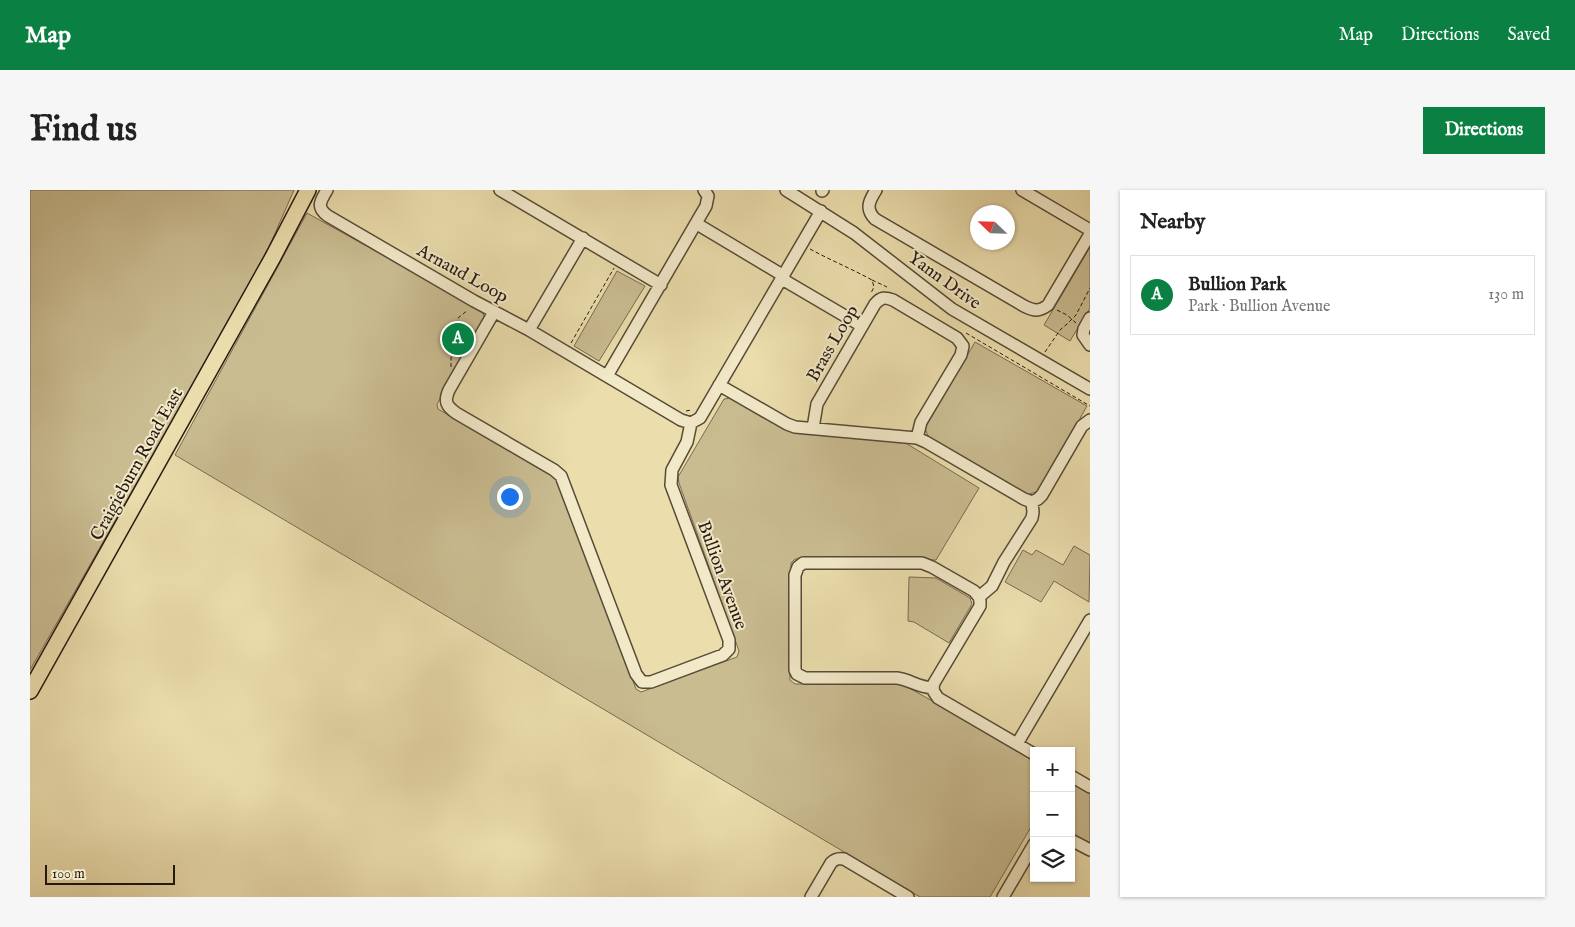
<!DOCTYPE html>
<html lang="en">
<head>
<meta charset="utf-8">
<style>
	body { margin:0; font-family:"IM FELL English",serif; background:#f6f6f6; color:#222 }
	.controls { position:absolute; right:15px; bottom:15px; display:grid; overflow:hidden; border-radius:0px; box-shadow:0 1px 4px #0004 }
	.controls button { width:45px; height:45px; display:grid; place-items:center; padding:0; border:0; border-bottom:1px solid #e0e0e0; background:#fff; color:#222; font:25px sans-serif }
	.compass { position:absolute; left:940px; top:15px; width:45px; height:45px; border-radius:50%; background:#fff; box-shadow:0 1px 4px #0004; rotate:293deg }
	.scale { position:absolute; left:15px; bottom:12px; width:130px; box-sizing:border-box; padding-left:5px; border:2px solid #261a10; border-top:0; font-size:14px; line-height:18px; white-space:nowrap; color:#261a10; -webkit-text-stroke:4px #f2e9c9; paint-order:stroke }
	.you { position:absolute; left:479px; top:306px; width:18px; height:18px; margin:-12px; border:4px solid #fff; border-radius:50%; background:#1a73e8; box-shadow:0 0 0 8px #1a73e833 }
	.badge { display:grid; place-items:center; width:32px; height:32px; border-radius:50%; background:#0b8043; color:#fff; font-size:16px; font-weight:700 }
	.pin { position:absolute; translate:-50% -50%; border:2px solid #fff; box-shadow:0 1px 5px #0006 }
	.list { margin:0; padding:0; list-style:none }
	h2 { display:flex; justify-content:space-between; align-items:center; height:65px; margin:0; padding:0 20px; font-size:21px }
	h2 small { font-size:16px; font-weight:400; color:#767676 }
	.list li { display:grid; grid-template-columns:32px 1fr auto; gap:15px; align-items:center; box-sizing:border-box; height:80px; margin:0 10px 10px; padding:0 10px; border:1px solid #e0e0e0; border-radius:0px }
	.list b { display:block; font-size:19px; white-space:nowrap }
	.list p { margin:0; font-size:16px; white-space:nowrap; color:#767676 }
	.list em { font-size:16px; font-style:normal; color:#767676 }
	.icon { flex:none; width:28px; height:28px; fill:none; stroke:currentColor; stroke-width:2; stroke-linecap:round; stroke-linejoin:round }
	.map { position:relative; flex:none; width:1060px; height:707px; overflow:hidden; border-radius:0px }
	header { display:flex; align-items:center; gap:30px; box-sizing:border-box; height:70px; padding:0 25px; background:#0b8043; color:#fff }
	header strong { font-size:24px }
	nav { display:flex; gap:28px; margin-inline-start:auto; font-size:18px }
	.intro { display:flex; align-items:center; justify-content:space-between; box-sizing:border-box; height:120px; padding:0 30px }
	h1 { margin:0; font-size:35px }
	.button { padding:12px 22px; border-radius:0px; background:#0b8043; color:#fff; font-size:18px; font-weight:700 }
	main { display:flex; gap:30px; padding:0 30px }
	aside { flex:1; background:#fff; border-radius:0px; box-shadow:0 1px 4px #0004 }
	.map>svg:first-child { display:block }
	.green { fill:#cabc91; stroke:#786b50 }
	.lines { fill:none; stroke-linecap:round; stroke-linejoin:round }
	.minor-casing { stroke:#574b37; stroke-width:14 }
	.major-casing { stroke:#261a10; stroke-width:18 }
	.path { stroke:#261a10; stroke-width:1; stroke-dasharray:4 2.5; stroke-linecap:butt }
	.minor { stroke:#f2e9c9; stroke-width:11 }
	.major { stroke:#ebddac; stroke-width:15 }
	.labels { text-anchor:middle; stroke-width:4; stroke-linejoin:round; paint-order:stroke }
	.street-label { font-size:18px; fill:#261a10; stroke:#f2e9c9 }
</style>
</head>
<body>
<header>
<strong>Map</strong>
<nav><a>Map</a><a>Directions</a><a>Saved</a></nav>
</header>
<div class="intro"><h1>Find us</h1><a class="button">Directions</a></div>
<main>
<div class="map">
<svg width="1060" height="707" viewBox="0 0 1060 707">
	<rect width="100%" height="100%" fill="#ebddac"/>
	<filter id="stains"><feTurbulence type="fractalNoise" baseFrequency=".004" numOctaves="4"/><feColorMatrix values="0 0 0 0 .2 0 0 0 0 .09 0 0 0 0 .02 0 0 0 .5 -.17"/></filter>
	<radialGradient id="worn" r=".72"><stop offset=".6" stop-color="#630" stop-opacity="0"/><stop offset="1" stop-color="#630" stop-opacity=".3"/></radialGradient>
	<path class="green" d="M0,0H264L239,57L198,133L0,480Z
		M277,23L434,110C443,116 455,119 455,131L407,214L408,219L527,289L606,499L611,502L707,467L709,461L649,293L648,287L694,209L701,208L759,241L874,252L949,298L906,370L765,369L761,373L760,490L765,494H872L1004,568V632L960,707H890L145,265Z
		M1060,57V118L1040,151L1014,135Z
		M587,81L615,96L569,171L544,156Z
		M945,152L1057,216L1009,301L996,305L899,249L895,238Z
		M1044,356L1060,365L1059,412L1024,391L1011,412L975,392L993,360L1002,365L1006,360L1033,375Z
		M879,387L906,388L940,408L942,414L919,453L884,432L878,431Z
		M1041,589L1060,600V658L1041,647Z"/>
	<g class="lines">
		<defs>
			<path id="minor" d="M297,0C290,12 286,17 298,26L444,111L499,140L651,230L661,233
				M470,0L631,95
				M756,0L824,43L922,119L1060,199
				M846,0C839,11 835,19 845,29L994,116C1004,121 1009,122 1018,115L1060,44
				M992,0L1060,40
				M792,1L793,0
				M667,34L754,86
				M752,89L832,136
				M464,122L419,200C414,211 416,216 426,223L524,280L531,286L606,484L612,492H621L693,465L699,459V450L641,295L642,280L657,252L661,233L670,228L791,21
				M1060,128L1054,139L1053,145L1060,155
				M499,140L553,48
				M577,186L676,16L678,6L674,0
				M689,195L757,234L765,237L875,247L887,248L896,252L994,309L1002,312
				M783,238L787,214L845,114C851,107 855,107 863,110L927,148L933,156L931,165L891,232L887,248
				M1002,312L1008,309L1012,305L1052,236L1060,230
				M949,407L944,401L902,377L892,373H773L768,377L765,385V480L767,484L775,488H867C881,490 887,497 903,498L904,502L908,508L1004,564
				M903,498L904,493L950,416V411L949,407L962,396L974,372L1002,328L1003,322L1002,312
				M987,554L1060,430
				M1041,586L1060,597
				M1041,650L1060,660
				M781,707L801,673C805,669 808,668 814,669L878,707
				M973,707L1004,654"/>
			<path id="major" d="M0,501L243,67L278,0"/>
		</defs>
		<use href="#minor" class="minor-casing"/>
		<use href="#major" class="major-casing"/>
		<path class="path" d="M780,59C800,70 822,79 842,90L844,97L841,103
			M842,90L857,97
			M1027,120L1037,125L1046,133
			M936,143L1060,216
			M541,153L584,78
			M1015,162L1030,140L1037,134L1046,125L1060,98
			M421,177V167C439,150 425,146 428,128L438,120
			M656,221L661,220"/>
		<use href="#minor" class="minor"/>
		<use href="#major" class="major"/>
	</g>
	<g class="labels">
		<g class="street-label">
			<text transform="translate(433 83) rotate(29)" y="6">Arnaud Loop</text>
			<text transform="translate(915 90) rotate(36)" y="6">Yann Drive</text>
			<text transform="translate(802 153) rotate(-60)" y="6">Brass Loop</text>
			<text transform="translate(106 274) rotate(-61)" y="6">Craigieburn Road East</text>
			<text transform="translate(693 385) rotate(70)" y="6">Bullion Avenue</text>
		</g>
	</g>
	<rect width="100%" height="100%" filter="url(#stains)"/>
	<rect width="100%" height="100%" fill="url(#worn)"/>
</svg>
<div class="controls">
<button>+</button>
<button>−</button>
<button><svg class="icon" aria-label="layers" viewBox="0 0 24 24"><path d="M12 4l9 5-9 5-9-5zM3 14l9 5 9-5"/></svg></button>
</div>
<svg class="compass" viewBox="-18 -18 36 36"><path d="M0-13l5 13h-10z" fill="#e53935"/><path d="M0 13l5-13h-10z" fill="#767676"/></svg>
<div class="scale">100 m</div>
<div class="you"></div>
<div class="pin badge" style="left:428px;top:149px">A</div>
</div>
<aside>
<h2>Nearby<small></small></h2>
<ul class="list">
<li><span class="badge">A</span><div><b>Bullion Park</b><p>Park · Bullion Avenue</p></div><em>130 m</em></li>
</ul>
</aside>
</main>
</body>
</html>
